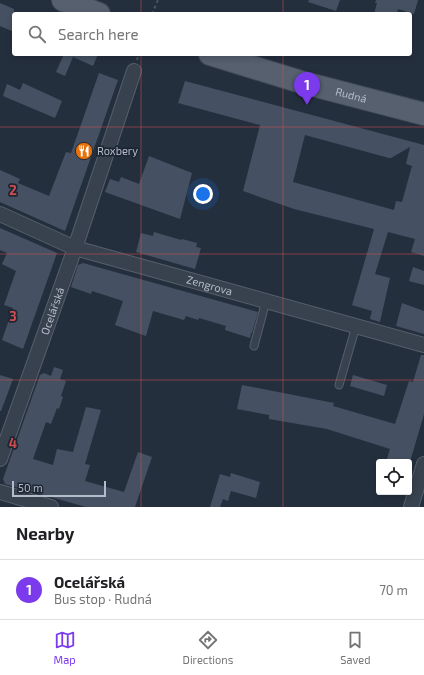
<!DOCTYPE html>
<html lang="en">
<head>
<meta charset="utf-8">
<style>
	body { margin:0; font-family:"Exo 2",sans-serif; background:#f2f2f2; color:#202124 }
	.controls { position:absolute; right:12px; bottom:12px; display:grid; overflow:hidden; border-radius:4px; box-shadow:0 2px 6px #0003 }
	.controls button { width:36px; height:36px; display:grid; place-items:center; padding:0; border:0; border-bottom:1px solid #e0e0e0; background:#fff; color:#202124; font:20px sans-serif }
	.scale { position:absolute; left:12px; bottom:10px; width:94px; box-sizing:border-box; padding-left:4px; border:2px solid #b4bcc9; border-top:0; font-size:11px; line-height:14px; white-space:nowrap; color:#b4bcc9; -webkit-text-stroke:3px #1d2633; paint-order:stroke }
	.you { position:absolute; left:203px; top:194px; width:14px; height:14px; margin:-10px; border:3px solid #fff; border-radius:50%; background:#1a73e8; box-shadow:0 0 0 6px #1a73e833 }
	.badge { display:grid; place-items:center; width:26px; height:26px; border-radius:50%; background:#7c3aed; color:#fff; font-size:13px; font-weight:700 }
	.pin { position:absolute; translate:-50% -33px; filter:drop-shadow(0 1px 2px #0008) }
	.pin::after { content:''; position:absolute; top:21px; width:14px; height:12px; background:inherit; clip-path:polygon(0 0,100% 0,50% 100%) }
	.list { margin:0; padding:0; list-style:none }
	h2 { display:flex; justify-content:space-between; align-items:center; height:52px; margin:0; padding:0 16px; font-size:17px }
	h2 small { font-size:13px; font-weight:400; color:#757577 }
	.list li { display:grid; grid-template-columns:26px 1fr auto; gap:12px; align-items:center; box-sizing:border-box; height:60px; padding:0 16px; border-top:1px solid #e0e0e0 }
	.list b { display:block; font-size:15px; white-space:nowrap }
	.list p { margin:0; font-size:13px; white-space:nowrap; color:#757577 }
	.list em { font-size:13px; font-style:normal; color:#757577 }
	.icon { flex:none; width:22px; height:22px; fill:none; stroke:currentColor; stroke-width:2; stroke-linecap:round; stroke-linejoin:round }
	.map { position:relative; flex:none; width:424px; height:507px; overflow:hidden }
	.search { position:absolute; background:#fff; box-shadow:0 2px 6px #0003; left:12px; right:12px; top:12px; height:44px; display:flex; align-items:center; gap:10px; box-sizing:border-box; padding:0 14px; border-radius:4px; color:#757577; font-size:15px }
	.sheet { height:112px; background:#fff }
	nav { display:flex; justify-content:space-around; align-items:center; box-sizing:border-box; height:56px; border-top:1px solid #e0e0e0; background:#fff; font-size:11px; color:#757577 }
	nav a { display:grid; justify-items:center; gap:2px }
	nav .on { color:#7c3aed }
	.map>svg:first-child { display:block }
	.building { fill:#455162; fill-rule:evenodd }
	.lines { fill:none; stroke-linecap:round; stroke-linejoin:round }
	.lane-casing { stroke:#565f6c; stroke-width:9 }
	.street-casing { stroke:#565f6c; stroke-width:16 }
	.primary-casing { stroke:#414a57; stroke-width:24 }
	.path { stroke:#44595c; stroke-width:2; stroke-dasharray:3 3; stroke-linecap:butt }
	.lane { stroke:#38414e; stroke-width:7 }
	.street { stroke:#38414e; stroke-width:14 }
	.primary { stroke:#56606e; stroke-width:22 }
	.grid { fill:none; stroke:#ce4d50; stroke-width:1; stroke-opacity:0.55 }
	.labels { text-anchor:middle; stroke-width:3.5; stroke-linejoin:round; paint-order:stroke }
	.street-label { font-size:11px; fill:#b4bcc9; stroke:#1d2633 }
	.poi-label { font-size:11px; fill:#b4bcc9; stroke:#1d2633; text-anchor:start }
	.grid-label { font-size:13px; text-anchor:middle; font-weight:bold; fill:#ce4d50; stroke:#1d2633; stroke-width:3.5; stroke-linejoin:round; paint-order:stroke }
</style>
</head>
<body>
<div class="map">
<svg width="424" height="507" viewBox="0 0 424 507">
	<rect width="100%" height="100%" fill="#242f3e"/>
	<path class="building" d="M309,0H340L336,11L308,2Z
		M376,0H418L414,14L398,9L397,14H374L377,3H375Z
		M0,3L14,9V32L0,26Z
		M64,54H98L93,66L73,57L65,76L56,72Z
		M99,73L118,80L65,231L0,202V170L20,179L18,183L49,196L66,152L71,153Z
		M185,81L424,145V256L411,252L415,239L388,232L375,274L390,278L380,322L370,319L372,311L352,305L374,229L294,209L243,191L260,125L178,103ZM305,135L389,158H391L410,147L406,164L412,166L402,202L396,201L394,210L293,182Z
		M23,83L62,101L55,118L3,96L7,84L20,90Z
		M149,156L192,173L180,219L105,192L110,179L119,182L121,177L139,184Z
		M0,228L57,253L23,349L2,340L13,308L4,305L16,271L2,264L7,253L0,250Z
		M154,232L181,240L182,239L197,243L196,247L201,248L195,269L136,252L141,233L153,236Z
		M83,263L258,312L252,333H251L250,338L225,330L226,326L199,318L198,320L186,316L184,320L153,311L146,336L115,325L123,301L92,291L91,294L71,287L78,265Z
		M413,267L424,271V285L409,281Z
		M402,303L424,311V334L396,326Z
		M421,355H424V414L410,462H386L390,449L327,429L269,419V415L237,409L242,385L334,403L333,406L395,424L409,381L413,382Z
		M54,367L63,370L60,379L66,381L61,396L63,397L59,409L57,408L51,424L46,422L33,459L53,465L57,449L73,452L86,407L101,410L85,464L90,465L85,481L124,492L138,452L152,457L135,507H86L5,484L3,479L40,375L44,373L51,376Z
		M0,375L13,379L1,411H0Z
		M353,375L387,385L384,396L350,386Z
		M231,473L260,482L256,498L231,491L228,501L223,499L220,507H210L220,474L230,477Z"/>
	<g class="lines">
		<defs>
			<path id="lane" d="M254,346L266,301
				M339,385L356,326"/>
			<g id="street">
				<path id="s1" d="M0,214L75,248L424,345"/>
				<path id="s2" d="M0,459L75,248L134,71"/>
				<path d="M0,492L51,507"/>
				<path d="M411,507L424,464"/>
			</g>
			<g id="primary">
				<path d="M63,0L99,14"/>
				<path id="s3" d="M210,54L301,82L424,114"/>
			</g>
		</defs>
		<use href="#lane" class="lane-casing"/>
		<use href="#street" class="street-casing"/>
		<use href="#primary" class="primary-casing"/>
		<path class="path" d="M152,14L158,0
			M137,60L139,54"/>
		<use href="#lane" class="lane"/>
		<use href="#street" class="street"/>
		<use href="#primary" class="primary"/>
	</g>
	<path class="grid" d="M141,0V14M283,0V14M141,54V507M283,54V507M0,127H424M0,254H424M0,380H424"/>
	<defs>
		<symbol id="restaurant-disc" viewBox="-11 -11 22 22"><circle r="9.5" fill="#e8710a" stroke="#1d2633"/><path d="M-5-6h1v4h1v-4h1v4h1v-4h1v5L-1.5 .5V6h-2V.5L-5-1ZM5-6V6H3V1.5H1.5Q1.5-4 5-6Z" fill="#fff"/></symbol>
	</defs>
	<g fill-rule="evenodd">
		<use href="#restaurant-disc" x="74" y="141" width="20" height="20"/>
	</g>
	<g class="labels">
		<g class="street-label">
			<text dy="4" stroke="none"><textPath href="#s3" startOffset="147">Rudná</textPath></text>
			<text dy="4" stroke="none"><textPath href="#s1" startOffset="222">Zengrova</textPath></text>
			<text dy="4" stroke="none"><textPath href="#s2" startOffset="157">Ocelářská</textPath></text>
		</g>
		<g class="poi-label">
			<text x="97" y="155">Roxbery</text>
		</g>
	</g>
	<g class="grid-label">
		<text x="13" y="195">2</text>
		<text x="13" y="321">3</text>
		<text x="13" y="448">4</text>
	</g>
</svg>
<div class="controls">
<button><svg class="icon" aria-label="locate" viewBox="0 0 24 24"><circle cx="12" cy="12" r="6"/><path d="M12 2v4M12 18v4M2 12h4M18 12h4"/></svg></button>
</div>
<div class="scale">50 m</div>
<div class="you"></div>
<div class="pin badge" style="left:307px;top:105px">1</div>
<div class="search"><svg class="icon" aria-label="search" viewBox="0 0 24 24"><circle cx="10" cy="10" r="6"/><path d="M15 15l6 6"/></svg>Search here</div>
</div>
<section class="sheet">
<h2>Nearby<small></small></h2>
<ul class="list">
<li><span class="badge">1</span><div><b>Ocelářská</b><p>Bus stop · Rudná</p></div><em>70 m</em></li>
</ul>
</section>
<nav>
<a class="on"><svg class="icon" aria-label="map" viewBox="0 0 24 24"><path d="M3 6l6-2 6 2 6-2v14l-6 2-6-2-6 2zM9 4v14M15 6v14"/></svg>Map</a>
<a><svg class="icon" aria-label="directions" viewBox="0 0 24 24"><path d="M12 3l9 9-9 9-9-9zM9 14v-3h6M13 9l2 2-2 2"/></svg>Directions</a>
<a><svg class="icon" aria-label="saved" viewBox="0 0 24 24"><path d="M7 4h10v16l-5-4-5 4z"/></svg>Saved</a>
</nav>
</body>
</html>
